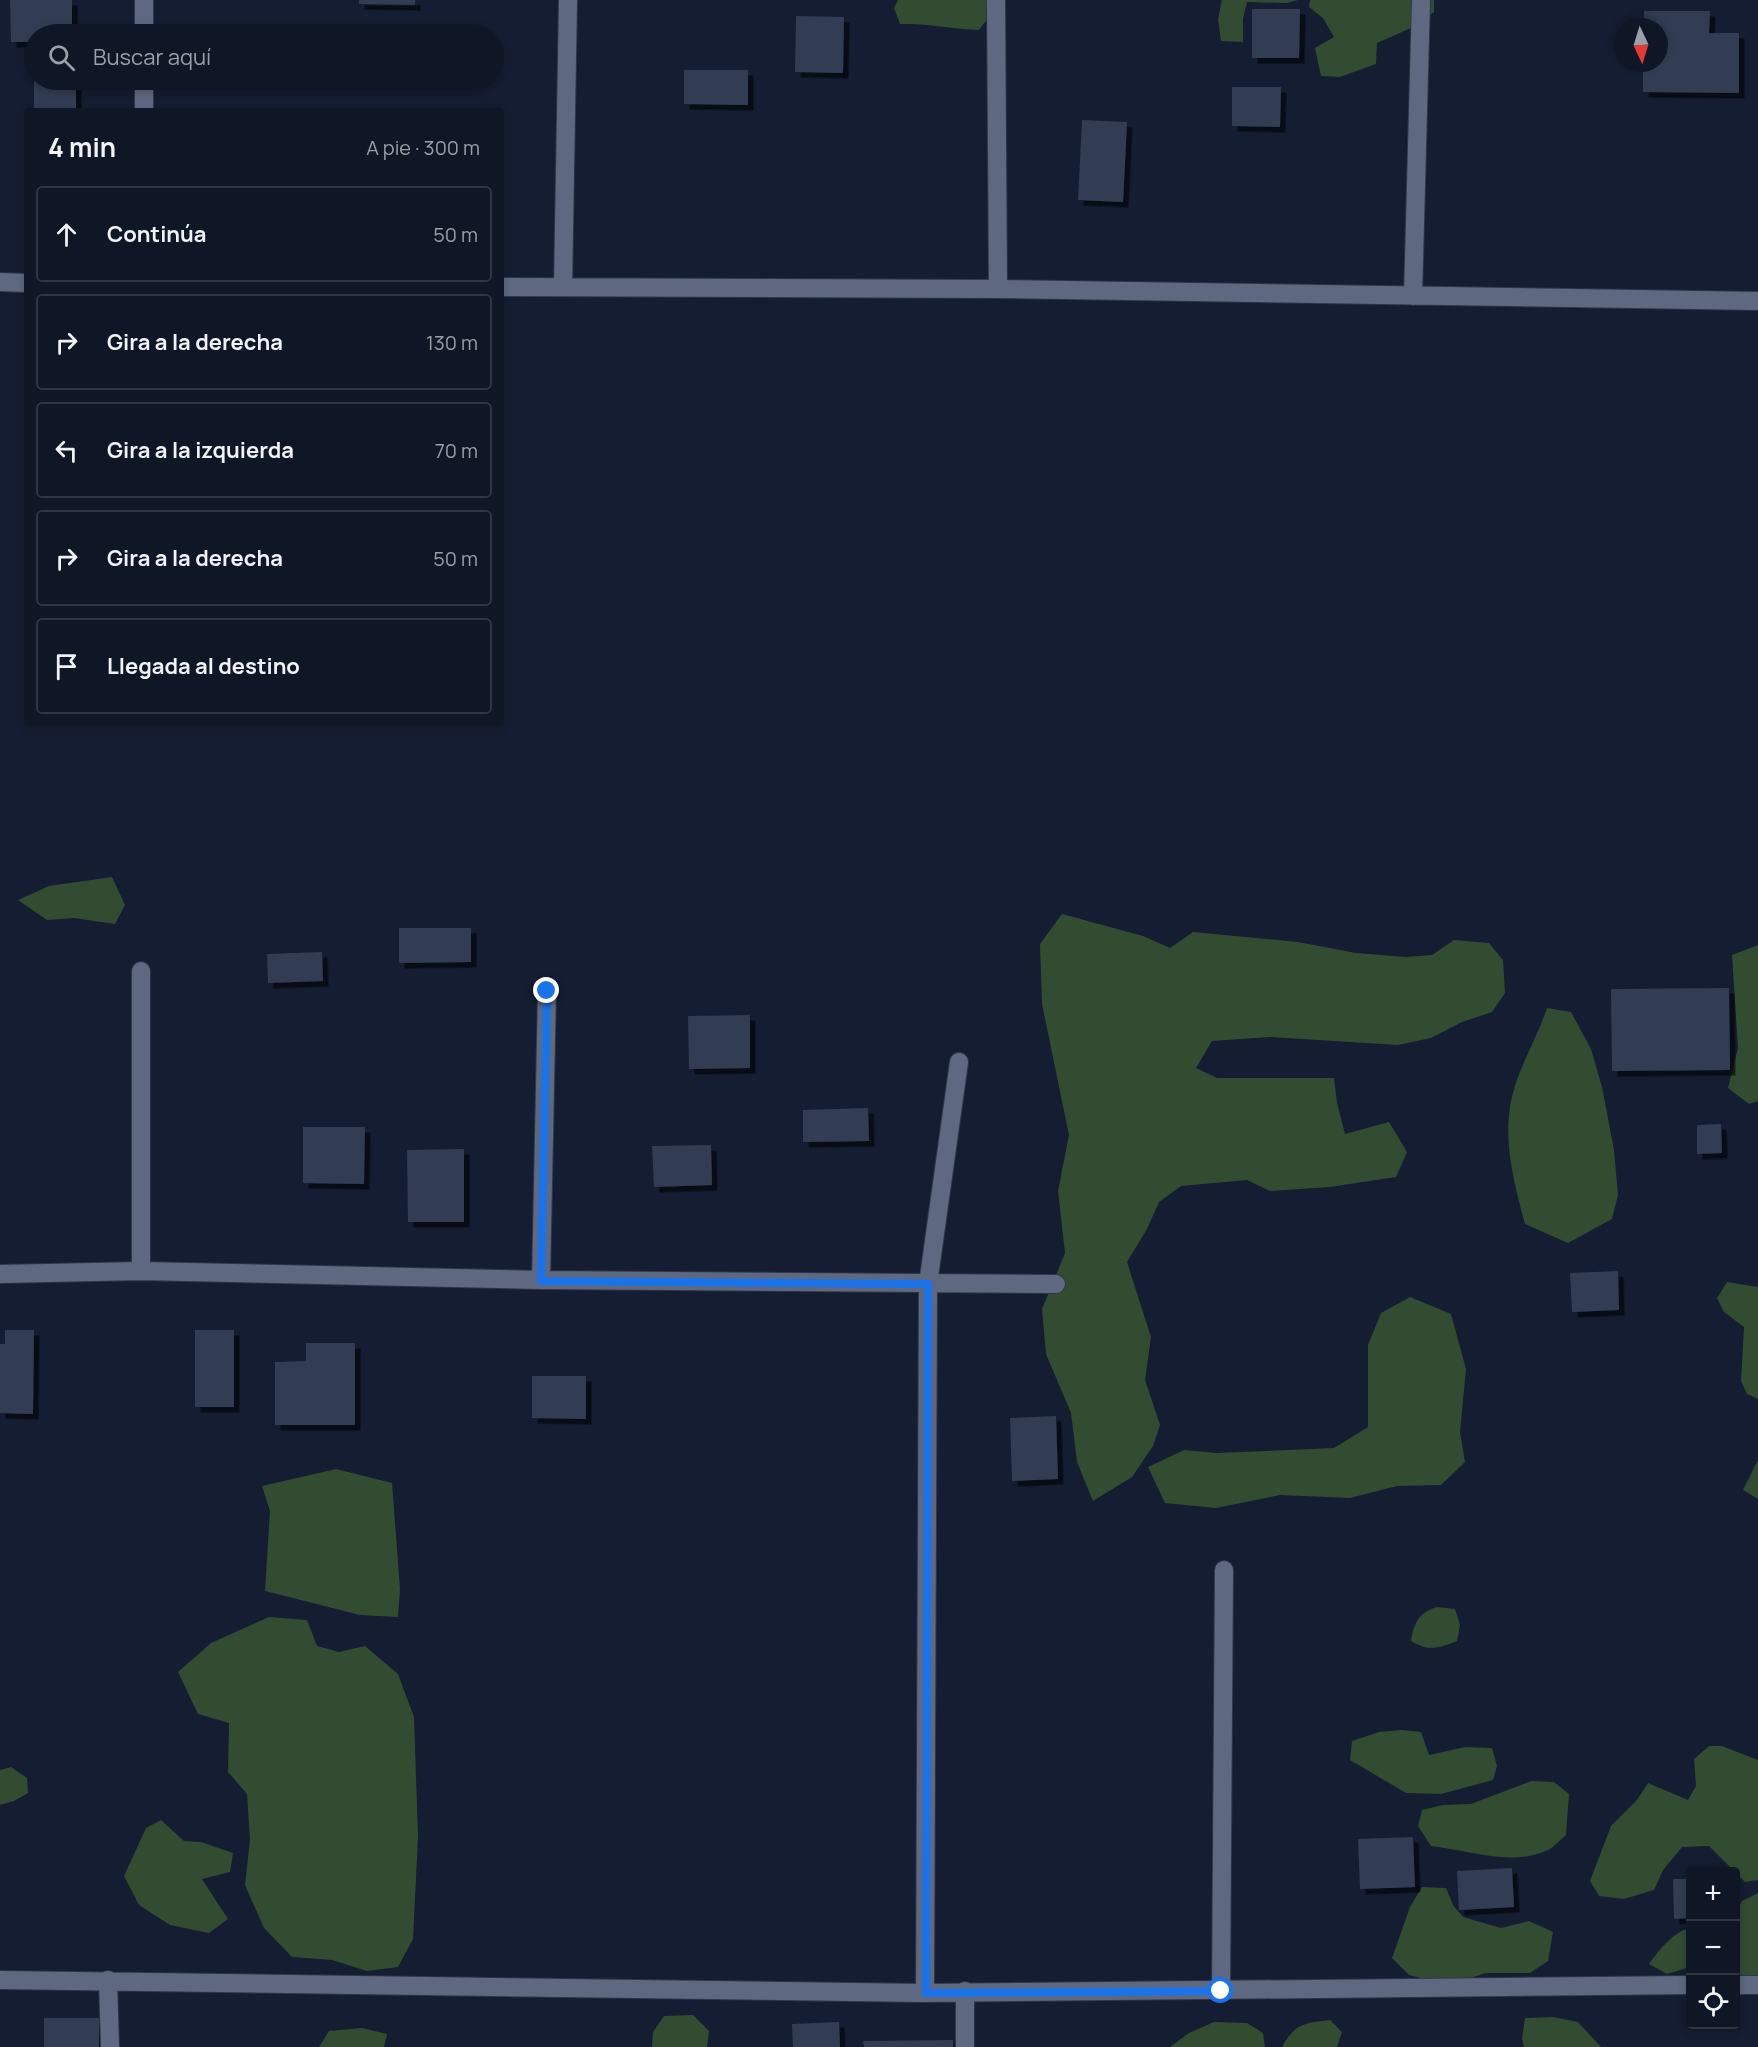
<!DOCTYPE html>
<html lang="es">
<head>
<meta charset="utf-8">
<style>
	body { margin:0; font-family:Manrope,sans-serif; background:#181f2d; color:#f1f3f6 }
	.controls { position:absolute; right:18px; bottom:18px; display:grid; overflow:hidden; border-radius:6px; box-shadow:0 3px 9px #0003 }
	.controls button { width:54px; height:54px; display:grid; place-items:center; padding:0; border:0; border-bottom:2px solid #2f3542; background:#0f1625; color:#f1f3f6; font:30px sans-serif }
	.compass { position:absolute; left:1614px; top:18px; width:54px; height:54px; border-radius:50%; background:#0f1625; box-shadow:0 3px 9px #0003; rotate:176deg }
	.stop { position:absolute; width:18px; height:18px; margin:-14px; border:4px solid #1a73e8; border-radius:50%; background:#fff }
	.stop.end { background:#1a73e8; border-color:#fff; box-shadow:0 2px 6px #0008 }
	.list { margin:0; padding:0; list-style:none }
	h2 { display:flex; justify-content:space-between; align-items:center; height:78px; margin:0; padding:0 24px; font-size:26px }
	h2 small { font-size:20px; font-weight:400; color:#9b9fa7 }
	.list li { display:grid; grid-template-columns:39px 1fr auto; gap:18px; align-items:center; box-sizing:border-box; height:96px; margin:0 12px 12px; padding:0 12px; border:2px solid #2f3542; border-radius:6px }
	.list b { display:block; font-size:22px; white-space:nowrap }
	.list em { font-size:20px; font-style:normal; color:#9b9fa7 }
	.icon { flex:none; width:33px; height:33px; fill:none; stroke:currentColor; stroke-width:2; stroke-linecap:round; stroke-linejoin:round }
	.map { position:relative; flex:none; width:1758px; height:2047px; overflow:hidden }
	.search { position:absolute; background:#0f1625; box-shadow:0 3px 9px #0003; left:24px; top:24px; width:480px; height:66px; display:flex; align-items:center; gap:15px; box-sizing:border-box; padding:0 21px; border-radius:33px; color:#9b9fa7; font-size:22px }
	.panel { position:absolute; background:#0f1625; box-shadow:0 3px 9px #0003; left:24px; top:108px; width:480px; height:618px; border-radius:6px }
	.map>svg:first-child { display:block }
	.green { fill:#324c32 }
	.building { fill:#323c52; filter:url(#shadow) }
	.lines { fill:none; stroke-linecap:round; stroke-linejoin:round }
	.minor-casing { stroke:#313647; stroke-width:20 }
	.minor { stroke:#5e6981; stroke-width:18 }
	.route { stroke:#1a73e8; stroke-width:8 }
</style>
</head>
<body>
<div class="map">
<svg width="1758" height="2047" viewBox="0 0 1758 2047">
	<defs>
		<filter id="shadow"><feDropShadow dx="5.5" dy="5.5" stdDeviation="0" flood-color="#0009"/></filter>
	</defs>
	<rect width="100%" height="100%" fill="#141d31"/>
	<path class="green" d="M898,0H990L992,13L979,30C952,29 927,23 900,24L894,8Z
		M1222,0H1298L1287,3L1247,2L1243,19V42L1221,41L1218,19Z
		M1310,0H1434V12L1411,28L1377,43L1376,64L1340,77L1321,76L1315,48L1334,37L1323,18L1309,7Z
		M112,877L125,905L115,924L74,918L47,920L18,900L49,886Z
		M1062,914L1143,936L1170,948L1193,932L1298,942L1356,953L1406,957L1432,955L1454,940L1489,943L1503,960L1505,993L1492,1012L1462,1022L1431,1038L1398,1045L1270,1037L1212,1041L1196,1068L1217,1078H1334L1337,1103L1345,1134L1389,1122L1407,1152L1396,1177L1330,1187L1270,1191L1247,1180L1181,1186L1159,1202L1147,1229L1127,1262L1151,1337L1145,1380L1160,1425L1153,1446L1132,1477L1093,1501L1077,1462L1071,1413L1046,1354L1042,1309L1065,1253L1058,1191L1069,1135L1042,1004L1040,944Z
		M1758,945V1101L1749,1104L1728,1088L1738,1048L1732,955Z
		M1547,1008L1571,1012L1591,1049L1602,1087L1614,1150L1618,1195L1612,1219L1568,1243L1525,1224C1513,1179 1500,1132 1515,1086C1523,1060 1538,1035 1547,1008Z
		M1727,1282L1758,1287V1399L1747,1394L1741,1381L1744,1327L1724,1312L1717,1298Z
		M1410,1297L1451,1314L1466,1369L1460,1432L1465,1462L1441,1485L1397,1486L1350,1498L1280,1495L1216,1508L1165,1503L1148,1467L1184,1450L1216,1453L1334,1448L1368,1427V1345L1381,1313Z
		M1758,1460V1499L1743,1490Z
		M336,1469L392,1483L400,1589L398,1617L360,1615L265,1591L270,1511L262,1486Z
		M1437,1607L1455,1609L1460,1625L1457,1641C1439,1648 1429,1652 1411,1641C1414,1623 1419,1612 1437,1607Z
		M269,1617L307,1620L317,1646L339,1652L365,1646L398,1674L414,1717L418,1837L413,1939L398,1967L367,1971L332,1960L292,1957L264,1928L245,1885L250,1840L247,1794L228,1772L229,1723L198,1714L178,1672L211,1643Z
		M1402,1730L1421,1732L1429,1755L1465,1747L1492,1748L1497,1766L1493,1780L1441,1794L1406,1793L1350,1760L1352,1741L1379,1732Z
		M1709,1746H1722L1758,1760V1880L1745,1882L1709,1846L1682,1847L1663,1870L1654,1890L1624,1899L1599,1896L1590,1881L1611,1826L1637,1800L1648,1783L1688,1800L1696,1786L1694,1759Z
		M11,1767L27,1778L28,1793L14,1801L0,1805V1770Z
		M1531,1781L1554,1782L1569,1794L1566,1835C1561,1839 1554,1847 1548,1850C1511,1867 1469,1850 1431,1846L1418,1826L1422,1810L1443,1805L1471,1804Z
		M161,1820L184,1841L201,1842L233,1853L230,1872L202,1879L228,1919L209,1933L170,1925L139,1905L124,1876L146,1828Z
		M1422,1887L1446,1888L1453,1905L1463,1917L1501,1928L1529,1921L1553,1932L1548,1961L1530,1973H1486L1455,1983L1432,1981L1409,1975L1392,1958L1410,1907Z
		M1758,1893V1983L1736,1972V1912L1742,1901Z
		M1690,1928V1967L1667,1974L1649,1964C1660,1949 1673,1932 1690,1928Z
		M693,2015L709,2031L707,2047H652L653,2032L664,2016Z
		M1553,2017L1578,2022L1601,2047H1524L1522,2039L1525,2018Z
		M1330,2020L1342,2032L1337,2047H1282C1295,2023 1305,2023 1330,2020Z
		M1214,2022L1247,2023L1263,2033L1265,2047H1170L1189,2033Z
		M362,2028L387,2034L384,2047H319L329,2031Z"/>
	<path class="building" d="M10,0H72V34H34V42H11Z
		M359,0H415V5L359,4Z
		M1252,9H1300L1299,58H1252Z
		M1644,11H1710L1709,33H1739V93L1643,92V63H1659V27H1644Z
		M796,16L844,17L843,73L795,72Z
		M684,70H748V105L684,104Z
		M34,80H76V111H34Z
		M1232,87H1281L1280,127L1232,126Z
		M1082,120L1127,122L1123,202L1078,200Z
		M399,928H471V962L399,963Z
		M322,952L323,981L268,983L267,954Z
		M1729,988L1730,1070L1612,1071L1611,989Z
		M750,1015V1068L689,1069L688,1016Z
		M868,1108L869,1141L803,1142V1110Z
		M1721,1124L1722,1153L1697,1154V1125Z
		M303,1127H365L364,1184L303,1183Z
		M711,1145L712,1185L654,1187L652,1146Z
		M464,1149V1222H408L407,1150Z
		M1618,1271L1619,1310L1572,1312L1570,1273Z
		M5,1330H34L33,1414L0,1413V1344H5Z
		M195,1330H234V1407H195Z
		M306,1343H355V1425H275V1362L306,1361Z
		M532,1376H586V1419L532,1418Z
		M1056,1416L1058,1479L1012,1481L1010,1418Z
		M1413,1837L1415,1887L1360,1889L1358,1839Z
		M1512,1868L1514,1907L1459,1910L1457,1871Z
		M1673,1879H1690V1918L1674,1919Z
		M44,2018H99V2047H44Z
		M839,2022L840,2047H793L792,2024Z
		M953,2040V2047H864L863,2041Z"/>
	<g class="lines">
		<defs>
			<path id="minor" d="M144,0V34
				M996,0L998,289
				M144,80V111
				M0,282L27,283
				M501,287L998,289L1758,301
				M563,287L568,0
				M1413,296L1421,0
				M141,1271V971
				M0,1274L141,1271L541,1280L1056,1284
				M541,1280L547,991
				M0,1980L925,1993L1690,1985
				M108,1980L110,2047
				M1736,1985H1758
				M1221,1991L1224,1570
				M925,1993L928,1284L959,1062
				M965,2047V1991"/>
		</defs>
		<use href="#minor" class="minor-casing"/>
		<use href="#minor" class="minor"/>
	</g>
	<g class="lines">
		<path class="route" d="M547,991L541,1281L928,1284L926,1993L1221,1991"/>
	</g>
</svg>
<div class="controls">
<button>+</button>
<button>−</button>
<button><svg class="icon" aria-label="locate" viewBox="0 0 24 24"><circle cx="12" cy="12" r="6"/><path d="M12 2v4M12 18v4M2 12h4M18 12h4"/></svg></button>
</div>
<svg class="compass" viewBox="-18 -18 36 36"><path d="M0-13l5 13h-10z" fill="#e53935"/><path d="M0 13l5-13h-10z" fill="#9b9fa7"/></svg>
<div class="stop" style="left:1221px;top:1991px"></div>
<div class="stop end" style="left:547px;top:991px"></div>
<div class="search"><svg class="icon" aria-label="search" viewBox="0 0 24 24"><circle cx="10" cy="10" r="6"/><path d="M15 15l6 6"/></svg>Buscar aquí</div>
<section class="panel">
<h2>4 min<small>A pie · 300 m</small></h2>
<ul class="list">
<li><svg class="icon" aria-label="ahead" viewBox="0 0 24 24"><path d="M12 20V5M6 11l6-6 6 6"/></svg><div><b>Continúa</b></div><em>50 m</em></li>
<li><svg class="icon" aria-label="right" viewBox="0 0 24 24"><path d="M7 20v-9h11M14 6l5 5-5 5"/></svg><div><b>Gira a la derecha</b></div><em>130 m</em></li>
<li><svg class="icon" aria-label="left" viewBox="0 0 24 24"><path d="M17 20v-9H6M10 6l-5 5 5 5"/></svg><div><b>Gira a la izquierda</b></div><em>70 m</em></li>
<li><svg class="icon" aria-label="right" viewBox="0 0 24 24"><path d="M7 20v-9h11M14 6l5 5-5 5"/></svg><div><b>Gira a la derecha</b></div><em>50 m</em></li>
<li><svg class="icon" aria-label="arrive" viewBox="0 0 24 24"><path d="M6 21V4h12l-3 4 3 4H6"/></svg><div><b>Llegada al destino</b></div></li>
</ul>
</section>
</div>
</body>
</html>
